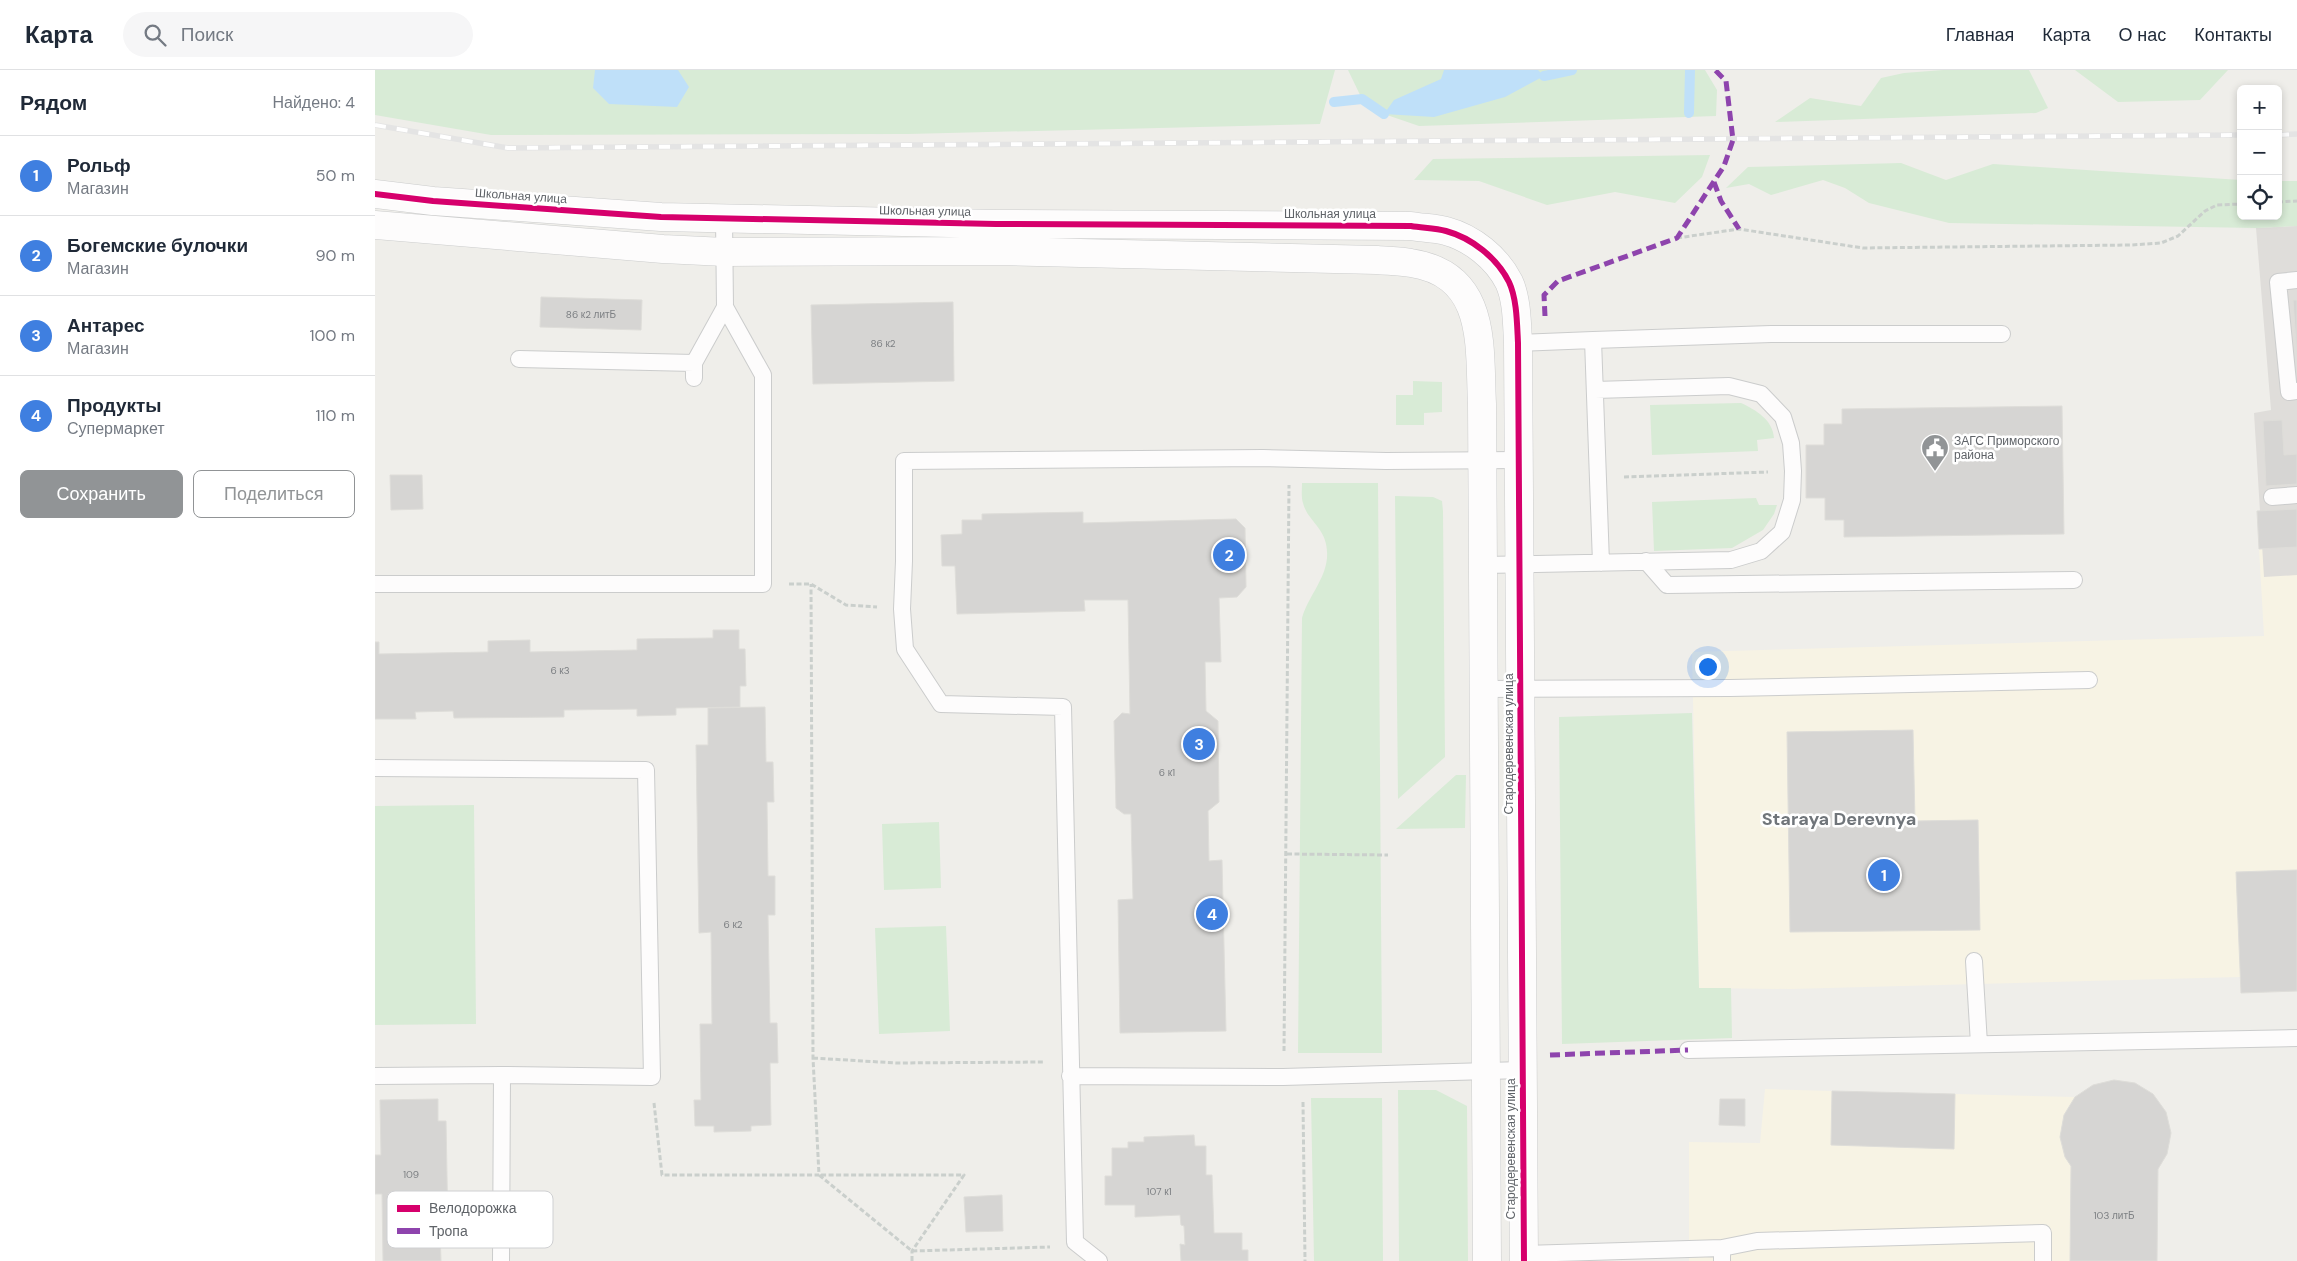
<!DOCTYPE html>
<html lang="ru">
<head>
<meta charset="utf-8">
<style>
	body { margin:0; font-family:"DM Sans",sans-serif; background:#f6f6f7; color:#1f2937 }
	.controls { position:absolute; right:15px; top:15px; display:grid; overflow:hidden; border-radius:8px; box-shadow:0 2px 8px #0003 }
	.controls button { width:45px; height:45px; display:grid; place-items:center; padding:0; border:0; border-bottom:1px solid #e0e1e3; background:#fff; color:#1f2937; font:25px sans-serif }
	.you { position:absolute; left:1332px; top:596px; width:18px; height:18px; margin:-12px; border:4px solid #fff; border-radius:50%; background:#1a73e8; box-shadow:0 0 0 8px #1a73e833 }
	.badge { display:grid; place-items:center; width:32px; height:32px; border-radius:50%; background:#919496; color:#fff; font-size:16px; font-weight:700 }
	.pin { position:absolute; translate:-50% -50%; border:2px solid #fff; box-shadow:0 1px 5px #0006 }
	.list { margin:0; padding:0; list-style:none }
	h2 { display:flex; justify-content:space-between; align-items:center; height:65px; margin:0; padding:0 20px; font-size:21px }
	h2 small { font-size:16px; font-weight:400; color:#747a83 }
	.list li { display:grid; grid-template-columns:32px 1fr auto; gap:15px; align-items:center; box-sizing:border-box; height:80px; padding:0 20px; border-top:1px solid #e0e1e3 }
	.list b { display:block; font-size:19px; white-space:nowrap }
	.list p { margin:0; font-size:16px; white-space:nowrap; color:#747a83 }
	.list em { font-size:16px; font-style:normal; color:#747a83 }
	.actions { display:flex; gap:10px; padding:15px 20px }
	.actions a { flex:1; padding:11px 0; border:1px solid #919496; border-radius:8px; text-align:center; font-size:18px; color:#919496 }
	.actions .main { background:#919496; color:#fff }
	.icon { flex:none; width:28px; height:28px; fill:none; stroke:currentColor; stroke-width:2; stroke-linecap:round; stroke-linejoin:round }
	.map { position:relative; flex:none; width:1922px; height:1191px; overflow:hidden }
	header { display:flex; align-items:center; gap:30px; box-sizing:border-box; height:70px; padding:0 25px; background:#fff; border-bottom:1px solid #e0e1e3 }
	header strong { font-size:24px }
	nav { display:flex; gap:28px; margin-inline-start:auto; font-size:18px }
	.search { width:350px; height:45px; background:#f6f6f7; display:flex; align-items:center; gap:12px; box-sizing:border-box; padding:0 18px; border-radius:28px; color:#747a83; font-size:19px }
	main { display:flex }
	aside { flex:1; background:#fff }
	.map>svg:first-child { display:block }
	.commercial { fill:#f7f3e4 }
	.industrial { fill:#dfddda }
	.green { fill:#d8ebd6 }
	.water { fill:#bfe0f9 }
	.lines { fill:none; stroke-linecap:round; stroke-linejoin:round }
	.stream { stroke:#bfe0f9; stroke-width:10 }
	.building { fill:#d6d5d3; stroke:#deddd9 }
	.service-casing { stroke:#cbcccc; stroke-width:18 }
	.minor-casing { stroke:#cbcccc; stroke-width:29 }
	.path { stroke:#cacfcc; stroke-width:3; stroke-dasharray:5 2.5; stroke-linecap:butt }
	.service { stroke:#fdfcfc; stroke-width:16 }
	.minor { stroke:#fdfcfc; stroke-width:28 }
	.rail-casing { stroke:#e4e4e4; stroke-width:5.5 }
	.rail { stroke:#fff; stroke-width:4; stroke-dasharray:11; stroke-linecap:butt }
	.quiet { stroke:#8e44ad; stroke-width:5; stroke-dasharray:10 5; stroke-linecap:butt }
	.cycleway-casing { stroke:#fff; stroke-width:9 }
	.cycleway { stroke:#d6006c; stroke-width:6 }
	.labels { text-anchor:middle; stroke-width:5; stroke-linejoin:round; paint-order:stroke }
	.number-label { font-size:10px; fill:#7e8184 }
	.street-label { font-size:12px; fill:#5f6368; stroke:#fff }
	.poi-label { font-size:12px; fill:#5f6368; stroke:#fff; text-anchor:start }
	.district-label { font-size:18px; font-weight:bold; fill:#70757a; stroke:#fff }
	.key { fill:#fff; stroke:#cfd0d2; stroke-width:1 }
	.key-label { font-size:14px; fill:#5f6368 }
</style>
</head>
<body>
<header>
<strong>Карта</strong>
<div class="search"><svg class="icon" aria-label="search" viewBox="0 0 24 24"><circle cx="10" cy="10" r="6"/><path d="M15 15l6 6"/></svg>Поиск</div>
<nav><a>Главная</a><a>Карта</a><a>О нас</a><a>Контакты</a></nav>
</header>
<main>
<aside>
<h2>Рядом<small>Найдено: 4</small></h2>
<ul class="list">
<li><span class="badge" style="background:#3f7fe0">1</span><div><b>Рольф</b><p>Магазин</p></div><em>50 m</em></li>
<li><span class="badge" style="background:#3f7fe0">2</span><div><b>Богемские булочки</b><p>Магазин</p></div><em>90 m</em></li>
<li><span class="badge" style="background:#3f7fe0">3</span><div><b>Антарес</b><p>Магазин</p></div><em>100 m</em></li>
<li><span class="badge" style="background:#3f7fe0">4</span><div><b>Продукты</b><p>Супермаркет</p></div><em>110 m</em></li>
</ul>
<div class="actions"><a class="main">Сохранить</a><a>Поделиться</a></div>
</aside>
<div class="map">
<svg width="1922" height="1191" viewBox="0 0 1922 1191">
	<rect width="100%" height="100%" fill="#efeeea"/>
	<path class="commercial" d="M1922,477V921L1866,923L1865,907L1415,919L1324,918L1317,582L1889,566L1884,479Z
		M1390,1019L1457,1021L1456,1075L1578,1079L1580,1024L1700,1027L1689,1045L1685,1067L1690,1087L1696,1096L1695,1191H1314V1072L1385,1073Z"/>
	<path class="industrial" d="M1922,156V505L1889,507L1879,343L1896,340L1881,158Z"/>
	<path class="green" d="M0,0H960L945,54L533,64L116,65L0,45Z
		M973,0H1330L1342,20L1341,46L1044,56L1009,44L987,29Z
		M1568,0H1654L1673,38L1661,43L1400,52L1435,28L1486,36L1506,8L1529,3Z
		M1700,0H1853L1825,30L1743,32Z
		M1335,85L1327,107L1300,133L1240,122L1172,135L1104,111L1039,110L1058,89Z
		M1526,93L1571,110L1618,94L1866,110V146H1903V111H1922V156L1881,158L1574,153L1494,133L1470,118L1448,110L1396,125L1374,114L1351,118L1373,97Z
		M1038,311L1067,312V342L1049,343V355H1021V325H1038Z
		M1366,333C1381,340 1398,350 1399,368L1382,370L1383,381L1277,385L1275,335Z
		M927,413H1003L1007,983H923L927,548C933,527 950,510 952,488C954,458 933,453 928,433C926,427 927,419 927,413Z
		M1020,426L1058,427L1067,431L1068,441L1070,687L1023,729Z
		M1381,428L1384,435H1402L1399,444L1388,460L1357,478L1279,481L1277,432Z
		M1317,643L1324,918H1356L1357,968L1187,974L1184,647Z
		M1081,705H1091L1090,758L1021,759Z
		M99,735L101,954L0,955V736Z
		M564,752L566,818L509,820L507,754Z
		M571,856L575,961L504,964L500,858Z
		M1023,1020H1061L1092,1036L1093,1191H1024Z
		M936,1028H1007L1008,1191H939Z"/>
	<path class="water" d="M220,0H303L314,17L302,37L234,34L218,18Z
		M1069,0H1163L1169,6L1130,27L1059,47L1009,44L1019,30L1066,9Z"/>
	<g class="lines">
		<path class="stream" d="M1169,6L1197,0
			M959,32L987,29L1009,44
			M1314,43L1315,0"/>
	</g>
	<path class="building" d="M166,227L267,230L266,260L165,257Z
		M1918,230H1922V286Z
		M578,232L579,311L438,314L436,235Z
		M1687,336L1689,464L1469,467V450H1450V428H1431V375H1449V354H1467V339Z
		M1907,350L1909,385L1922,384V414L1891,416L1888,351Z
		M15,405H47L48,439L16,440Z
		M1922,439V477L1884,479L1882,441Z
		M708,442V453L861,449L870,458L871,517L862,527L844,528L846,592H830L831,641L843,651L844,732L833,741L834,791L847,790L851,961L745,963L743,830L758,829L756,744H749L741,738L739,651L747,643L755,644L753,530H709L710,541L582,544L580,496H567L566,465L587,464V450H607V444Z
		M338,560H364V579H370L371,616H365V637L301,638V645L262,646V639L189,640V647L79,648L78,641L40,642L41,649H0V572H4V584L113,582V571L155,570V582L262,580V569L338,568Z
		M390,637L391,692H398L399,732H392L393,806H400V845H393L395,953H402L403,993H395L396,1055L376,1056V1061L339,1062V1056H320L319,1030H326L325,954H337L336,862L324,863L321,675H333V638Z
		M1538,660L1540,751L1603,750L1605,860L1415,862L1412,662Z
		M1922,800V921L1866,923L1861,802Z
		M1739,1010L1760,1013L1778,1024L1791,1042L1796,1063L1792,1084L1783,1099L1782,1191H1695L1696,1096L1690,1087L1685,1067L1689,1045L1700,1027L1718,1015Z
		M1457,1021L1580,1024L1579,1079L1456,1075Z
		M63,1029V1051H71L73,1161H65L66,1191H8L7,1124H0V1085H6L5,1030Z
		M1345,1029H1370V1056L1344,1055Z
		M819,1065L820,1076H831V1105H837L839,1163H867V1180H873V1191H806L805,1174L810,1175L809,1156L806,1155L805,1145L760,1147V1135H730V1106H737V1078H753V1072H769V1067Z
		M627,1125L628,1161L591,1162L589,1127Z"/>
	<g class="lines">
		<defs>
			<path id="service" d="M1922,210L1903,212L1914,322L1922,321
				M1143,273L1218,270
				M144,289L319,293L350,237
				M319,308V293
				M1897,427L1922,425
				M1271,491L1292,515L1699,510
				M1226,493L1218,270L1396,264H1627
				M1108,495L1356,490L1386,481L1407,462L1417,430L1418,401L1416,373L1408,347L1386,324L1354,316L1220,320
				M0,514H388V305L350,237L349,148
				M1109,619L1355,618L1714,610
				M0,698L271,700L277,1007L127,1005L126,1191
				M1599,891L1604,974
				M1313,980L1922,968
				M0,1006L127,1005
				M695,1006L908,1007L1147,1000
				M1148,1184L1347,1178
				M724,1191L700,1172L688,637L566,634L530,579L527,539L529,491V391L888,388L1011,391L1144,390
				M1347,1191V1178L1382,1171L1668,1163V1191"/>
			<path id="minor" d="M0,124L58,131L286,147L621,154L1036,156C1047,158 1060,158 1071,161C1097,168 1122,188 1134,212C1142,229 1142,254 1143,273L1149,1191
				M0,155L288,179L350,182L625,181L1002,190C1013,191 1025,191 1036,193C1113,205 1104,276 1107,334L1112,1191"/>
		</defs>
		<use href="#service" class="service-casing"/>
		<use href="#minor" class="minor-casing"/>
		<path class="path" d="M1903,132L1922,131
			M1302,168L1364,159L1488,178L1756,175L1786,173L1803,166L1830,141L1842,135L1866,134
			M1249,407L1393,402
			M414,514H436L471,535L502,537
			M912,784L1013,785
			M909,981L914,415
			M438,988L521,993L670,992
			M928,1032L930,1191
			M279,1033L287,1105H444L438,988L436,514
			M537,1191V1181L589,1105H444L537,1181L675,1177"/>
		<use href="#service" class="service"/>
		<use href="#minor" class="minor"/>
		<defs>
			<path id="rail" d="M0,55L133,78L1866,65
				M1903,65L1922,64"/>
		</defs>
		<use href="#rail" class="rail-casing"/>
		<use href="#rail" class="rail"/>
		<path class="quiet" d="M1339,112L1346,131L1364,159
			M1170,246L1169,225L1183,211L1302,168L1349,96L1358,70L1351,11L1340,0
			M1175,985L1313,980"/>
		<defs>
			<path id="cycleway" d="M0,124L58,131L286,147L621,154L1036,156C1047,158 1060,158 1071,161C1097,168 1122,188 1134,212C1142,229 1142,254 1143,273L1149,1191"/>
		</defs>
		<use href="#cycleway" class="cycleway-casing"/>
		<use href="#cycleway" class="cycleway"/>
	</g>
	<defs>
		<symbol id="civic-pin" viewBox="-11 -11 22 30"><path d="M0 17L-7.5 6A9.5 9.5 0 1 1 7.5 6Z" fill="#919496" stroke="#fff"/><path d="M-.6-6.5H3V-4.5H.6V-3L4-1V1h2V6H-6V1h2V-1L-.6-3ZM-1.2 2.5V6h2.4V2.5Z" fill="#fff"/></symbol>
	</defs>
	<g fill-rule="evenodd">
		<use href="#civic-pin" x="1544" y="362" width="32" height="43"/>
	</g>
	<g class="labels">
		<g class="number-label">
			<text x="216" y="248">86 к2 литБ</text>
			<text x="508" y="277">86 к2</text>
			<text x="185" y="604">6 к3</text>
			<text x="792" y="706">6 к1</text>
			<text x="358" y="858">6 к2</text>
			<text x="36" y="1108">109</text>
			<text x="784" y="1125">107 к1</text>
			<text x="1739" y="1149">103 литБ</text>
		</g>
		<g class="street-label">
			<text transform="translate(146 126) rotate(4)" y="4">Школьная улица</text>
			<text transform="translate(550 141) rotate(1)" y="4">Школьная улица</text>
			<text x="955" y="148">Школьная улица</text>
			<text transform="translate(1134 674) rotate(-90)" y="4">Стародеревенская улица</text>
			<text transform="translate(1136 1079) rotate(-90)" y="4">Стародеревенская улица</text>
		</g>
		<g class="poi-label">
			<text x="1579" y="375">ЗАГС Приморского<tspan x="1579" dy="14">района</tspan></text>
		</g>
		<g class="district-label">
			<text x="1464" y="755">Staraya Derevnya</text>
		</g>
	</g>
	<rect x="12" y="1121" width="166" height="57" rx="8" class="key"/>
	<rect x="22" y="1135" width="23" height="7" fill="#d6006c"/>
	<rect x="22" y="1158" width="23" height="6" fill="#8e44ad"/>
	<g class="key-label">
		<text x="54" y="1143">Велодорожка</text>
		<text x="54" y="1166">Тропа</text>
	</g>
</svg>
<div class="controls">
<button>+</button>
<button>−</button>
<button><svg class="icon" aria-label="locate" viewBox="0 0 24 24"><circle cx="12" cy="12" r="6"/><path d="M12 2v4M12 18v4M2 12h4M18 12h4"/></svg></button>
</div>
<div class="you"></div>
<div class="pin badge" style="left:1509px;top:805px;background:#3f7fe0">1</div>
<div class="pin badge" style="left:854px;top:485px;background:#3f7fe0">2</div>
<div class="pin badge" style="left:824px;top:674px;background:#3f7fe0">3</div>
<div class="pin badge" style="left:837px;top:844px;background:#3f7fe0">4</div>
</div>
</main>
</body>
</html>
